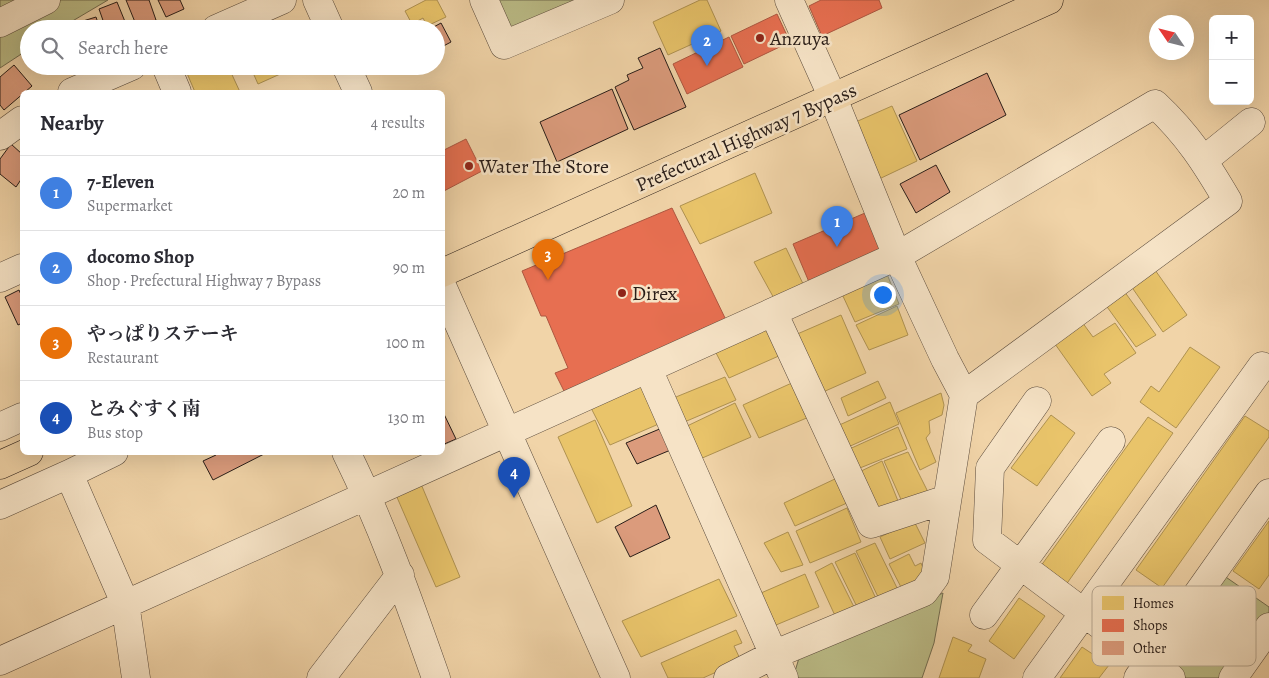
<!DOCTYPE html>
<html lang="en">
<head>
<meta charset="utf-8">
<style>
	body { margin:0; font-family:Alegreya,"Noto Serif JP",serif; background:#f7f7f7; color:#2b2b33 }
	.controls { position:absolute; right:15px; top:15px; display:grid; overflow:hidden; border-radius:8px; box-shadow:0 5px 20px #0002 }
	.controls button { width:45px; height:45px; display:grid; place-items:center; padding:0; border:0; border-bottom:1px solid #e1e1e2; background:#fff; color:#2b2b33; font:25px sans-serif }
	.compass { position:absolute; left:1149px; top:15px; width:45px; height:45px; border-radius:50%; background:#fff; box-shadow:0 5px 20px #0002; rotate:305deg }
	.you { position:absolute; left:882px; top:294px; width:18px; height:18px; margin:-12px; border:4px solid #fff; border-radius:50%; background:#1a73e8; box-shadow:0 0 0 8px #1a73e833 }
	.badge { display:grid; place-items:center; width:32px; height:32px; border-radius:50%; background:#db2777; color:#fff; font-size:16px; font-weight:700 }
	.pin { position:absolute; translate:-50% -41px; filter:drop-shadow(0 1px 2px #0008) }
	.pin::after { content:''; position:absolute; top:26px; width:18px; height:15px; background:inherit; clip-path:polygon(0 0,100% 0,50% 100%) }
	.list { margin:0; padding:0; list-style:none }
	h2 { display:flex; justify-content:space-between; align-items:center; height:65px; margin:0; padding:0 20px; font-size:21px }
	h2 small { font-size:16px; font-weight:400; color:#7c7c81 }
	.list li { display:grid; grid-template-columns:32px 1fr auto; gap:15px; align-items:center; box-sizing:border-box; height:75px; padding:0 20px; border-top:1px solid #e1e1e2 }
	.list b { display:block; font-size:19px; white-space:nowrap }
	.list p { margin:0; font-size:16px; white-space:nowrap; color:#7c7c81 }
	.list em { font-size:16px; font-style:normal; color:#7c7c81 }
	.icon { flex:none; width:28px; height:28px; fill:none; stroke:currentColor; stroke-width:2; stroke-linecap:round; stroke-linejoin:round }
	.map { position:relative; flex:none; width:1269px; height:678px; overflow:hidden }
	.search { position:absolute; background:#fff; box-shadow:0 5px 20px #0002; left:20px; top:20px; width:425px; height:55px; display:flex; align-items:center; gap:12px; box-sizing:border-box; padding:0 18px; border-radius:28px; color:#7c7c81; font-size:19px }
	.panel { position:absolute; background:#fff; box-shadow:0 5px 20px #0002; left:20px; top:90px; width:425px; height:365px; border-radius:8px }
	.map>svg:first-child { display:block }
	.green { fill:#bbbc87; stroke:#726c50 }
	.homes { fill:#e9c46a; stroke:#af9251 }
	.shops { fill:#e76f51; stroke:#ae5640 }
	.building { fill:#db9b7c; stroke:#291d18 }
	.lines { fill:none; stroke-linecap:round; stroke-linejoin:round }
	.minor-casing { stroke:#5b4b3c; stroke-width:29 }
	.major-casing { stroke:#291d18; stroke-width:29 }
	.minor { stroke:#f6e3c6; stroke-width:28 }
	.major { stroke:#f1d4a8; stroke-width:28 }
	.poi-dot { fill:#8f2418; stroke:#f6e3c6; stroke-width:2 }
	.labels { text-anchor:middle; stroke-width:5; stroke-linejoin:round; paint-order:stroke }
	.poi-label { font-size:20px; fill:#291d18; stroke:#f6e3c6; text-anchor:start }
	.street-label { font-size:20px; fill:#291d18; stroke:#f6e3c6 }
	.key { fill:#f6e3c6; stroke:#b8a892; stroke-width:1 }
	.key-label { font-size:14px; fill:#291d18 }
</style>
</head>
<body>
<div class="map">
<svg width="1269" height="678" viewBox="0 0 1269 678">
	<rect width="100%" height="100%" fill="#f1d4a8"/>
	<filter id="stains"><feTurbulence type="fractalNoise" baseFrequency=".004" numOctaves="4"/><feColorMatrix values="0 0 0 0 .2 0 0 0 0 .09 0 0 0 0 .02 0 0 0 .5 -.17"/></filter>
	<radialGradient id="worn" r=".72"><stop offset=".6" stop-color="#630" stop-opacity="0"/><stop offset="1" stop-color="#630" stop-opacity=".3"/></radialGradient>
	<path class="green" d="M0,0H108L59,29H29V49L0,68Z
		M496,0H593L523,30L507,25Z
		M1220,573L1269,607V614L1222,678H1181L1157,661Z
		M943,593L934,643L922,678H793L799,658Z"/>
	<path class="homes" d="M426,0H437L446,17L427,26L423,18L412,24L405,11Z
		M700,0H707L721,31L668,55L653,22Z
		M197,66H206L209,71L220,66H228L240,92H195L186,71Z
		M250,66H298L258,84Z
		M892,106L917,161L877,180L851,124Z
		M755,173L772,213L700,244L680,206Z
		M786,248L805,288L776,302L754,262Z
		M1155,270L1187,315L1163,332L1131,286Z
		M887,274L899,304L855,322L842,294Z
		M1124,291L1156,335L1136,347L1105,304Z
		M897,306L908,335L869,350L856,325Z
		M841,315L866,373L823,392L795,335Z
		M1082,322L1093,337L1115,323L1136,353L1104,374L1111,383L1092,396L1055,344Z
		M769,326L781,355L729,378L714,349Z
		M1190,347L1220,367L1176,428L1140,402L1151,386L1159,392Z
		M725,377L736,400L682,423L671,399Z
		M644,381L661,423L610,445L590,406Z
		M878,381L886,398L848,416L841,398Z
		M794,382L809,417L759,438L743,405Z
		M941,393L944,405L942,415L929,421L930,433L926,438L936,462L920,470L896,413Z
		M890,402L899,424L846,448L835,427Z
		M735,403L751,437L700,459L685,427Z
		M1051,415L1075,433L1037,486L1011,468Z
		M1245,416L1269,431V437L1162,588L1136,570Z
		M1148,417L1173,433L1063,589L1038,570Z
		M595,420L632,506L597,523L558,437Z
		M898,427L907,449L855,470L845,451Z
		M908,452L928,492L903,504L884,461Z
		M882,461L900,506L870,509L855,474Z
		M837,478L847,503L795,526L784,503Z
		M421,484L460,577L436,587L396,495Z
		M847,508L861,542L810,563L796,531Z
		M914,521L925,543L890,559L880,537Z
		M1269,521V575L1259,589L1233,571Z
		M788,532L803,565L781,572L764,543Z
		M875,543L899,592L880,601L856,551Z
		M855,553L878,603L859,611L835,562Z
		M909,554L915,566L921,563L925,573L919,582L902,589L889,564Z
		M832,563L857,613L837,620L815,572Z
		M805,574L819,607L776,625L761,593Z
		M719,579L737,616L641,657L622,621Z
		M1019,598L1045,616L1014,659L989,641Z
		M736,630L742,643L734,646L741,661L703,678H668L661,663Z
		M953,637L972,645L968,651L986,659L979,678H939Z
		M1082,647L1109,665L1099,678H1060Z"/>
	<path class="shops" d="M821,0H879L882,8L822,36L809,6Z
		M777,14L790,42L744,64L731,36Z
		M729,37L743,67L687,94L673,64Z
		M466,139L482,171L442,192V151Z
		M672,208L726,320L565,393L555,373L568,368L546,316H541L522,271Z
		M865,213L881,251L809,282L793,244Z"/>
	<path class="building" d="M126,0H149L156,20L137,27Z
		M158,0H180L184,9L166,17Z
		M117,2L128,29H106L99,9Z
		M96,17L100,29H86L83,21Z
		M441,23L451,42L436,50V29H430Z
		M660,48L686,107L634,130L615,87L629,80L627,75L643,68L638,58Z
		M14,65L32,86L4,110L0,105V77Z
		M987,73L1006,115L920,160L899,115Z
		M612,89L628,129L557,162L540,122Z
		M11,144L22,154V178L16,187L0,174V159Z
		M936,165L950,192L916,213L900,184Z
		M19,290L22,297V323L18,325L5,297Z
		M442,410L456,439L442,445Z
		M662,428L673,449L637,464L626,443Z
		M214,452H268L213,480L203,461L216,455Z
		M656,505L670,538L630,557L615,527Z"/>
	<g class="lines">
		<defs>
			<path id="minor" d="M317,0L330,29
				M484,0L504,45L610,0
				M0,23L46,0
				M216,29L282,0
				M166,66L177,92
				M346,66L358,92
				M72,92L132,66
				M0,136L22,120
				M1204,160L1251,122
				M0,278L22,268
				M442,286L616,678
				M773,312L871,524L947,499
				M648,369L784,678
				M1037,401L990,468L987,540L1171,678
				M0,427L22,417
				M346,452C382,525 409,601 436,678
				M69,474L114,452
				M0,505L69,474L125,603L136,678
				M984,615L1111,441
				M0,661L897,256L1155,104C1188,135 1205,162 1228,201L964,395
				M321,678L400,575
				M728,678L773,655L924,592L935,577L964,395L945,359L897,256L833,98L789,0
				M1037,678L1262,366
				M1138,678L1269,493
				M1233,678L1269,627"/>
			<path id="major" d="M442,273L1049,0
				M0,465L29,452"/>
		</defs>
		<use href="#minor" class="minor-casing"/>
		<use href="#major" class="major-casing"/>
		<use href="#minor" class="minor"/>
		<use href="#major" class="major"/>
	</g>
	<g class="poi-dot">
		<circle cx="760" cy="38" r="5"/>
		<circle cx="469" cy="166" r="5"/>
		<circle cx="622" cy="293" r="5"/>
	</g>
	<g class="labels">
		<g class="poi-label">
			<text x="770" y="45">Anzuya</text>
			<text x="479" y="173">Water The Store</text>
			<text x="632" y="300">Direx</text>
		</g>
		<g class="street-label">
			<text transform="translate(746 137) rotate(-24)" y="7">Prefectural Highway 7 Bypass</text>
		</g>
	</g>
	<rect x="1092" y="586" width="164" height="80" rx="8" class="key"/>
	<rect x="1102" y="596" width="22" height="14" fill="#e9c46a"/>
	<rect x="1102" y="619" width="22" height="13" fill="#e76f51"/>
	<rect x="1102" y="641" width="22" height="14" fill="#db9b7c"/>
	<g class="key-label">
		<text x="1133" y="608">Homes</text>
		<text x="1133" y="630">Shops</text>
		<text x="1133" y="653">Other</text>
	</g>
	<rect width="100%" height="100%" filter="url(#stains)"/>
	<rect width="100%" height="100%" fill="url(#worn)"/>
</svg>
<div class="controls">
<button>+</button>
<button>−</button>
</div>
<svg class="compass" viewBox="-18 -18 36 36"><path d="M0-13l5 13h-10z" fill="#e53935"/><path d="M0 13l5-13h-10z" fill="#7c7c81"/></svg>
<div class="you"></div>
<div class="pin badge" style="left:837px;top:247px;background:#3f7fe0">1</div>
<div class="pin badge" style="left:707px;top:66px;background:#3f7fe0">2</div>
<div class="pin badge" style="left:548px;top:280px;background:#e8710a">3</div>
<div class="pin badge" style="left:514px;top:498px;background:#1a4fb4">4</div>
<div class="search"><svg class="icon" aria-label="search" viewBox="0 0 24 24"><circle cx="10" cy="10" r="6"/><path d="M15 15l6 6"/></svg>Search here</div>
<section class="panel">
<h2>Nearby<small>4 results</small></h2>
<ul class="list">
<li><span class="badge" style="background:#3f7fe0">1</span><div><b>7-Eleven</b><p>Supermarket</p></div><em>20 m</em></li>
<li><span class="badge" style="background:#3f7fe0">2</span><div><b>docomo Shop</b><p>Shop · Prefectural Highway 7 Bypass</p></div><em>90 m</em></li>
<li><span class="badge" style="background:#e8710a">3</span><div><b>やっぱりステーキ</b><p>Restaurant</p></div><em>100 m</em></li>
<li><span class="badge" style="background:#1a4fb4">4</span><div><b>とみぐすく南</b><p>Bus stop</p></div><em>130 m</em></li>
</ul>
</section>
</div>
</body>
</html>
